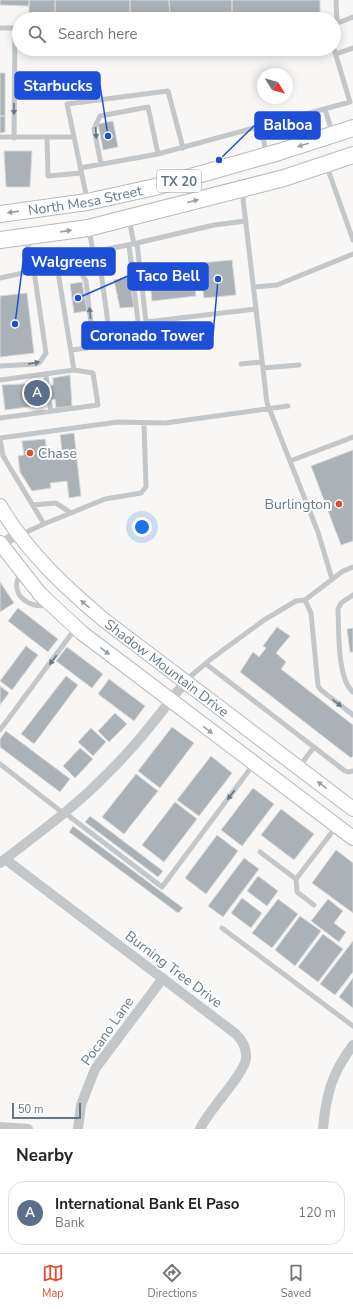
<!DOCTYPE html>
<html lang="en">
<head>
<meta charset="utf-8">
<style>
	body { margin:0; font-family:"Nunito Sans",sans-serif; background:#f2f2f2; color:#222 }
	.compass { position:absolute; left:257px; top:68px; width:36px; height:36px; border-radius:50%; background:#fff; box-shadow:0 2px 10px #0003; rotate:127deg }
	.scale { position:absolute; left:12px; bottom:10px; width:69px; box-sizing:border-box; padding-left:4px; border:2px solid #677986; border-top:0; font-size:11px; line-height:14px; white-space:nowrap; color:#677986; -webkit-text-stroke:3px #fff; paint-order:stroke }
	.you { position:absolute; left:142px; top:527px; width:14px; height:14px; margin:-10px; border:3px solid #fff; border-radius:50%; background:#1a73e8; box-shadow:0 0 0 6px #1a73e833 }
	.badge { display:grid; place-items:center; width:26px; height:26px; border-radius:50%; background:#e34c2a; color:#fff; font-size:13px; font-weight:700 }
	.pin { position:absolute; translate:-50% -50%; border:2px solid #fff; box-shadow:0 1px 4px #0006 }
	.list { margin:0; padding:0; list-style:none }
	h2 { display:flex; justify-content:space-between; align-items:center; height:52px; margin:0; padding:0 16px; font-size:17px }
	h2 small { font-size:13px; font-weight:400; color:#767676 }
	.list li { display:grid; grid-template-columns:26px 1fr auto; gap:12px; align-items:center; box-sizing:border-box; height:64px; margin:0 8px 8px; padding:0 8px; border:1px solid #e0e0e0; border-radius:16px }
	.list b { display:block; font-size:15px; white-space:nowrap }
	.list p { margin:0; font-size:13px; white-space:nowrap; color:#767676 }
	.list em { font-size:13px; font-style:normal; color:#767676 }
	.icon { flex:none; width:22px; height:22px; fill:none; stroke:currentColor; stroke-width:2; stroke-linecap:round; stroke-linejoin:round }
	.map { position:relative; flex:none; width:353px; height:1129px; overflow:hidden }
	.search { position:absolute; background:#fff; box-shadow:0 2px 10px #0003; left:12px; right:12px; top:12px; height:44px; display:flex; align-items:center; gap:10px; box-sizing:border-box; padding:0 14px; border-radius:22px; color:#767676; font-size:15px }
	.sheet { height:124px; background:#fff }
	nav { display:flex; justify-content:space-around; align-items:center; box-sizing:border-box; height:56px; border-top:1px solid #e0e0e0; background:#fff; font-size:11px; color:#767676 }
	nav a { display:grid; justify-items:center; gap:2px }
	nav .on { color:#e34c2a }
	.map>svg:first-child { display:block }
	.building { fill:#aab2b8; stroke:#d9d9d7 }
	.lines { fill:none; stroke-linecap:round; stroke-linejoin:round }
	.secondary-casing { stroke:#b5bbbf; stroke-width:16 }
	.primary-casing { stroke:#b6bbbe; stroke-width:18 }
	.lane { stroke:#c3c7ca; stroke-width:5 }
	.street { stroke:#c3c7ca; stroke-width:10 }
	.secondary { stroke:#fff; stroke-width:14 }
	.primary { stroke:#fff; stroke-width:16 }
	.oneway { fill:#677986 }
	.oneway2 { fill:#95a1aa }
	.poi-dot { fill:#e34c2a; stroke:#fff; stroke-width:1.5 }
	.labels { text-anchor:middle; stroke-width:4; stroke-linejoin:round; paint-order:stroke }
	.shield { fill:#fff; stroke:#95a1aa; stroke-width:1 }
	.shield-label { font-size:13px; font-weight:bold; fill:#677986 }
	.street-label { font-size:14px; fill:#677986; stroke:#fff }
	.poi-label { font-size:14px; fill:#677986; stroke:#fff; text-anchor:start }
	.leader { fill:none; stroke:#1d4ed8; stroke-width:1.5 }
	.callout-dot { fill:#1d4ed8; stroke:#fff; stroke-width:1.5 }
	.callout { fill:#1d4ed8; stroke:#1d4ed8; stroke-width:1.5 }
	.callout-label { font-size:15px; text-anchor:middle; font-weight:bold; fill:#fff }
</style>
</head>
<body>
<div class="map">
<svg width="353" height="1129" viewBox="0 0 353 1129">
	<rect width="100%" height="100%" fill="#f8f7f5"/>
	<path class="building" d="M0,0H29V6L0,5Z
		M29,0H55V19H29Z
		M55,0H130V17L55,19Z
		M130,0H169L170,16L130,17Z
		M169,0H232V15L170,16Z
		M232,0H320V14L232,15Z
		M0,73H5V116H0Z
		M0,116H5V132L0,133Z
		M113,121L118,147L103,150L98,124Z
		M4,151H32L30,187H6Z
		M232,260L236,295L204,298L200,263Z
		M192,266L196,296L152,301L149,272Z
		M129,277L134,307L120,308L114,280Z
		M82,282L87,311L74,313L70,284Z
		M27,293L34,353L0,357V296Z
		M70,375L72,406L56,408L55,399L42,401L43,405L5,410L2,385L41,383V387L53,385V378Z
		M74,433L81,496L69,498L67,481L50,483L51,488L32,491L20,472L18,456L24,455L22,441L45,439L47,451L62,450L60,435Z
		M353,450V541L341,545L311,466Z
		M0,582L14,603L0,612Z
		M18,608L58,639L48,652L8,621Z
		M277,627L290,636L276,653L286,662L281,669L353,725V756L351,758L240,672L253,652L259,657L266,648L263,646Z
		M353,628V652H350L347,629Z
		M26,646L38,655L12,690L0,681Z
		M67,647L103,674L92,688L56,661Z
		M66,676L78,685L34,744L21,734Z
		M109,679L145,706L134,721L98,694Z
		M0,686L9,693L0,705Z
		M115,713L127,724L109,742L98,731Z
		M172,727L194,743L160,788L138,771Z
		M91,728L106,742L93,756L78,742Z
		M6,731L70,779L60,792L0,747V739Z
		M80,748L93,759L75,778L63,766Z
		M211,756L232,773L199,816L177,800Z
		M136,774L158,791L124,834L102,817Z
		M253,788L274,804L242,846L221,830Z
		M175,802L197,819L164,862L142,845Z
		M281,809L314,834L294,860L261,835Z
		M90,816L163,871L158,877L85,822Z
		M73,826L183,908L178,913L69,832Z
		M217,835L238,851L206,894L185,878Z
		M336,850L353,863V913L312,883Z
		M244,858L259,869L223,917L208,906Z
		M258,876L278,891L267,906L247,891Z
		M242,898L262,913L251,928L231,913Z
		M278,899L298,914L272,948L252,933Z
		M328,899L343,911L334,923L346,932L339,942L311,921Z
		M300,916L321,931L295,966L275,950Z
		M323,934L343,949L318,982L298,967Z
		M353,941V972L335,995L320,984Z
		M353,978V1008L339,997Z"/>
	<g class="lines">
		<defs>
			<g id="secondary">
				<path id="s1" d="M0,506C26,551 65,587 104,620L353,809"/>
				<path d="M0,543L40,594L82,633L353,838"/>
			</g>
			<g id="primary">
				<path id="s2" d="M0,214L87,202L155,187L279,152L353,128"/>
				<path d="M0,240L88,228L284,178L353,155"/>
			</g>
		</defs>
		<use href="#secondary" class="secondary-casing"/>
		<use href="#primary" class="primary-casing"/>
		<path class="lane" d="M336,0L337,24
			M335,24L353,17
			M0,28H19
			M336,54L353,48
			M325,109L332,132
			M261,127L266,153
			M0,137H74L87,199
			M47,137L48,176L81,173
			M74,137L67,104L168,91L183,148
			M14,138L15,28
			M101,164L94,129L100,116L148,107L158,154
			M327,167L353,240
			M80,168L158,154L350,102L334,49
			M242,190L267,403L318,532L332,579
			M129,219L134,244
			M89,229L93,252
			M137,243L146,322L256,309
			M98,251L110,337L116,342L133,340L139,330L129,245
			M57,266L74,370
			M0,278L86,259L93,252L137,243L214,225L246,221
			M254,287L277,285L353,254
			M71,350L87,348L93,341L86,281L80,271L79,261
			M241,364L262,362
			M0,366L36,364L40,362L46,353L34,271L26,238
			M263,368L299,365
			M46,374L47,386
			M0,380L74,370L93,373L98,405L0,418
			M49,400L51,411
			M0,438L118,422L165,423L288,406
			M0,438L3,456L44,524L22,534
			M290,461L353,437
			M33,505L56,503L71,513
			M44,524L105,499L141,493L146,487L144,423
			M21,572C8,593 27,609 48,605
			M353,595L341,603L338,609C339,630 337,679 353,692
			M305,600L311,613L318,686L321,690L353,715
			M206,664L345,771L348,772L353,771
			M185,681L211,659L264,620L296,601L305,600L343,571L353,567
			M0,730L75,629
			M0,764L63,813
			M299,767L314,747
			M65,813L162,887L253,765
			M260,852L296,879L336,827
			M296,879L297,892L314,905
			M222,928L353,1026"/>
		<path class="street" d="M0,545L19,533
			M5,859L236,1034C243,1041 247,1049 246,1059C243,1076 209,1109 200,1129
			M0,863C36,835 74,808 106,775C135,747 160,714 185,682
			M0,1127L28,1129
			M78,1129L81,1105L95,1069L163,978
			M323,1129C326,1094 332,1073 353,1045"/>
		<use href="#secondary" class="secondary"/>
		<use href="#primary" class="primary"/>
	</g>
	<defs><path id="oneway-solid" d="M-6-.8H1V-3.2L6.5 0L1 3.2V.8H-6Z"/></defs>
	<g class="oneway">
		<use href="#oneway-solid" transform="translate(14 109) rotate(90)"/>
		<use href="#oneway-solid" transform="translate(96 133) rotate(86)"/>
		<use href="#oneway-solid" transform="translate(90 313) rotate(-96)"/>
		<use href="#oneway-solid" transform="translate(34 363) rotate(-11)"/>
		<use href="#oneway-solid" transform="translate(53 660) rotate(127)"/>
		<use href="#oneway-solid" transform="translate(337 703) rotate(38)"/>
		<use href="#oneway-solid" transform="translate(231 795) rotate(127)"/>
	</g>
	<g class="oneway2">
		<use href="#oneway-solid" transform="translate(303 145) rotate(162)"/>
		<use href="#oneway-solid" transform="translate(193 201) rotate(-14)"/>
		<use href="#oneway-solid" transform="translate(13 212) rotate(172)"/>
		<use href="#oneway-solid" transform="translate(66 231) rotate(-8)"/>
		<use href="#oneway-solid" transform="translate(85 604) rotate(-139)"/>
		<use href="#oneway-solid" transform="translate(105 651) rotate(38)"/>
		<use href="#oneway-solid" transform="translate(208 730) rotate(37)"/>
		<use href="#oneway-solid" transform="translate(322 785) rotate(-143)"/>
	</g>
	<g class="poi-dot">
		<circle cx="30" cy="453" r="4"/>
		<circle cx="339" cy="504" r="4"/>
	</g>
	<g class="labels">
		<rect class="shield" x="157" y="170" width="44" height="22" rx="3"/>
		<g class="shield-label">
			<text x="179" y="186">TX 20</text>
		</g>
		<g class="street-label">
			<text dy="5" stroke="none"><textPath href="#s2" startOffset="86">North Mesa Street</textPath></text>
			<text dy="5" stroke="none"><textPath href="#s1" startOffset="234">Shadow Mountain Drive</textPath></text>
			<text transform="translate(174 969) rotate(37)" y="5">Burning Tree Drive</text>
			<text transform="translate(107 1031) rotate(-55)" y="5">Pocano Lane</text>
		</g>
		<g class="poi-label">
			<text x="38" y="458">Chase</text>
			<text x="331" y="509" text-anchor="end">Burlington</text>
		</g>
	</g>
	<path class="leader" d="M108 136L100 85M219 160L255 125M15 324L23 262M78 298L128 276M218 279L213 336"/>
	<g class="callout-dot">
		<circle cx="108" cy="136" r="4"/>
		<circle cx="219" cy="160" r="4"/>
		<circle cx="15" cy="324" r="4"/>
		<circle cx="78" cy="298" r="4"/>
		<circle cx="218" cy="279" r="4"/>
	</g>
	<g class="callout">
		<rect x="15" y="72" width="85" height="27" rx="4"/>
		<rect x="255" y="112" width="65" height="27" rx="4"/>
		<rect x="23" y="248" width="92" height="27" rx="4"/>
		<rect x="128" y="263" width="80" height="27" rx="4"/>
		<rect x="82" y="322" width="131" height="27" rx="4"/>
	</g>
	<g class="callout-label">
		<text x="58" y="91">Starbucks</text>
		<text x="288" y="130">Balboa</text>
		<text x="69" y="267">Walgreens</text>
		<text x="168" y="281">Taco Bell</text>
		<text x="147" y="341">Coronado Tower</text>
	</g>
</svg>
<svg class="compass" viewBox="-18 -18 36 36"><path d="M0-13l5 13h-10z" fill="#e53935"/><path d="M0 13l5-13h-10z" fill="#767676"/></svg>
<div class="scale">50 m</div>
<div class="you"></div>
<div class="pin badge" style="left:37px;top:393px;background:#5c6f8a">A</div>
<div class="search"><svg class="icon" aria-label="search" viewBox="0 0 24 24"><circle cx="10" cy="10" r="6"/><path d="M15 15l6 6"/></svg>Search here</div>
</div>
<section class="sheet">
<h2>Nearby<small></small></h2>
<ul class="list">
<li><span class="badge" style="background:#5c6f8a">A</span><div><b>International Bank El Paso</b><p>Bank</p></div><em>120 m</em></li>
</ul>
</section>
<nav>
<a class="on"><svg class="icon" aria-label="map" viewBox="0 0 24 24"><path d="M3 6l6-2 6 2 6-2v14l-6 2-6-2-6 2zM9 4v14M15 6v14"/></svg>Map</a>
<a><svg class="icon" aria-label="directions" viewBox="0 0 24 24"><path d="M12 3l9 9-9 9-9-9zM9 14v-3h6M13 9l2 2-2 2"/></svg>Directions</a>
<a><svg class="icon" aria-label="saved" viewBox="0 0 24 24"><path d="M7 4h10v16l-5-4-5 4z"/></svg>Saved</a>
</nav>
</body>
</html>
